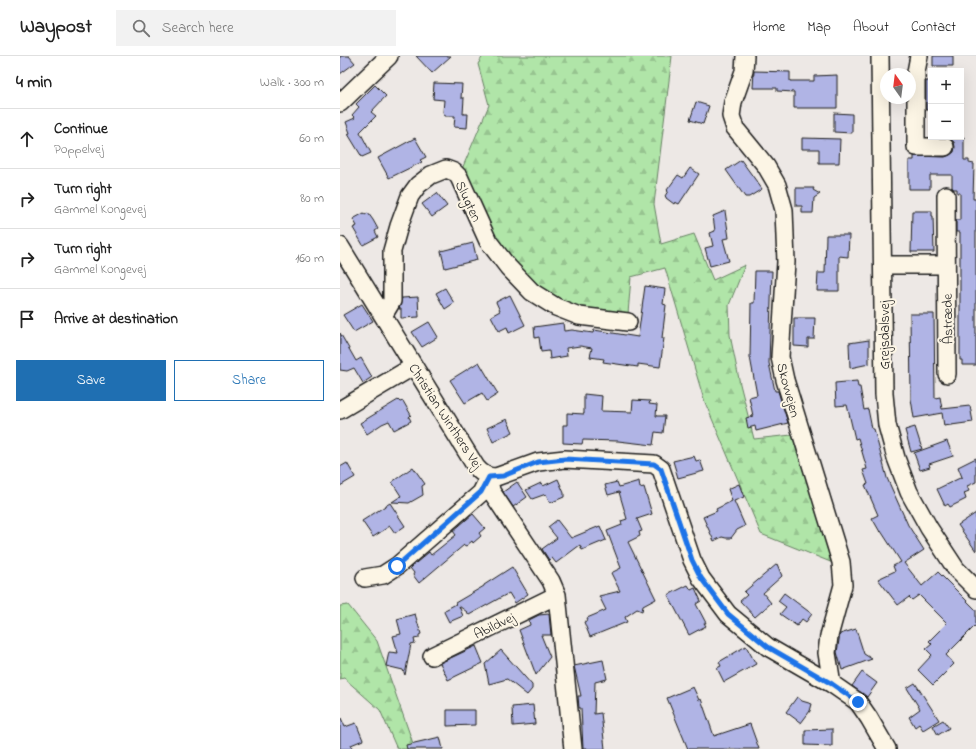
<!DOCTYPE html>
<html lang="en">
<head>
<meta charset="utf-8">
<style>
	body { margin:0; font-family:"Indie Flower",sans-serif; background:#f2f2f2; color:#222 }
	.controls { position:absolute; right:12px; top:12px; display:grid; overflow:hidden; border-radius:0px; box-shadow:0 4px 16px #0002 }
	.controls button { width:36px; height:36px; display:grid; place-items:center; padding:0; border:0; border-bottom:1px solid #e0e0e0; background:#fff; color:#222; font:20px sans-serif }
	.compass { position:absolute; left:540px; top:12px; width:36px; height:36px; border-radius:50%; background:#fff; box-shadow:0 4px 16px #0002; rotate:346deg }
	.stop { position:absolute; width:12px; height:12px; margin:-9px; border:3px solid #1a73e8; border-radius:50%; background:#fff }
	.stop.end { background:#1a73e8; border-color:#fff; box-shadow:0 1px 4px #0008 }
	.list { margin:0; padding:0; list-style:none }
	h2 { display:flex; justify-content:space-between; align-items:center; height:52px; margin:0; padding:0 16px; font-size:17px }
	h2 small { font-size:13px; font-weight:400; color:#767676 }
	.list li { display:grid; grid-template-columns:26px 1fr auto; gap:12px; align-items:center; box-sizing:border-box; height:60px; padding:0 16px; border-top:1px solid #e0e0e0 }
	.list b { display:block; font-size:15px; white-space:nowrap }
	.list p { margin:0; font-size:13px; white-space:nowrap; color:#767676 }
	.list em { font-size:13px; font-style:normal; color:#767676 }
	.actions { display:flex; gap:8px; padding:12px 16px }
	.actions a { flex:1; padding:9px 0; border:1px solid #1f6fb2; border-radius:0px; text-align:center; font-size:14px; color:#1f6fb2 }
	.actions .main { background:#1f6fb2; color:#fff }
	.icon { flex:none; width:22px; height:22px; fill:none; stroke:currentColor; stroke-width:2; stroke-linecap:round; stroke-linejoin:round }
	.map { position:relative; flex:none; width:636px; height:693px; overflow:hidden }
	header { display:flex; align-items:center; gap:24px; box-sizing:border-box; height:56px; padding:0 20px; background:#fff; border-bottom:1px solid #e0e0e0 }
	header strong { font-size:19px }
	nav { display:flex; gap:22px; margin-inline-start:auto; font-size:14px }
	.search { width:280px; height:36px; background:#f2f2f2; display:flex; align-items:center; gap:10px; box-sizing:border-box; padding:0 14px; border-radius:0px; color:#767676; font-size:15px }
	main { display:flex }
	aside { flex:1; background:#fff }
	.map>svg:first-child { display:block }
	.forest { fill:url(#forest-firs); stroke:#668062 }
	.building { fill:#b0b4e5; stroke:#1c1c1c }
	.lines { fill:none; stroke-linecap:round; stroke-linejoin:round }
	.minor-casing { stroke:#1c1c1c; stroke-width:20 }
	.minor { stroke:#fcf5e5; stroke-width:17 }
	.route { stroke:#1a73e8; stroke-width:5 }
	.labels { text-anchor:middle; stroke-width:4; stroke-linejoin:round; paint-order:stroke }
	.street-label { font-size:14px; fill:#1c1c1c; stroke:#fcf5e5 }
</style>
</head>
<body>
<header>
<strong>Waypost</strong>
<div class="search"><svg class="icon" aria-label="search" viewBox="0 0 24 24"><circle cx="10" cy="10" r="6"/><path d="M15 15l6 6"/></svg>Search here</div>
<nav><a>Home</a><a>Map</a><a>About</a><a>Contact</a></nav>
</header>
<main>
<aside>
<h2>4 min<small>Walk · 300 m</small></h2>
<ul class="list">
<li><svg class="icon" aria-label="ahead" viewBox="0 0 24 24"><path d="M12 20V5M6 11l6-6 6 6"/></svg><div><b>Continue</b><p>Poppelvej</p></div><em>60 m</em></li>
<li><svg class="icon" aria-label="right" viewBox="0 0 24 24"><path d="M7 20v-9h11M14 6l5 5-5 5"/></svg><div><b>Turn right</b><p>Gammel Kongevej</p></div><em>80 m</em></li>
<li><svg class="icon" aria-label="right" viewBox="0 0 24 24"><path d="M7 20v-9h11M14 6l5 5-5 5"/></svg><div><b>Turn right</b><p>Gammel Kongevej</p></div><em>160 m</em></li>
<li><svg class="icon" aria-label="arrive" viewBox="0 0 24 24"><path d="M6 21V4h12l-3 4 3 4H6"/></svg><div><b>Arrive at destination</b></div></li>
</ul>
<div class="actions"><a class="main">Save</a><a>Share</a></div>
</aside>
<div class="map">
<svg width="636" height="693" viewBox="0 0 636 693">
	<defs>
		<pattern id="forest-firs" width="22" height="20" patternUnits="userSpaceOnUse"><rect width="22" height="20" fill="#b0e5a8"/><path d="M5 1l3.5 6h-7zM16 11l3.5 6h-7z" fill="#97c490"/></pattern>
	</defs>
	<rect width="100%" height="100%" fill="#ede8e5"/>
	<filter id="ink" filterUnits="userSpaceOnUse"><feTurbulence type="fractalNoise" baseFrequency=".025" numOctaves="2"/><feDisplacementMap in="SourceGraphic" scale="8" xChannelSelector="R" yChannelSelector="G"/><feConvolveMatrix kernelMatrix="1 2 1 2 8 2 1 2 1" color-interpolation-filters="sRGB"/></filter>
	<g filter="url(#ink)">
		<path class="forest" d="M143,0H332L314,148L321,188L354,178L373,224L405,209L389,249L390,279L400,328L414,383L452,379L493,507L421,478L364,344L325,212L291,221L288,258L231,251L195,228L171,205L154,181L122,113L149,49L138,8Z
			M8,549L37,585L75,693H57L40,654L4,622L0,623V550Z"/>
		<path class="building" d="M0,0H9L15,7L0,18Z
			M76,0H111L92,17Z
			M593,0H613V10H593Z
			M414,15L450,16V25H474V20L497,19V52H454V36L437,35V32H413Z
			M586,25H591V54H586Z
			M94,27L122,28L121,42H124L123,58H128L127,72L114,71L115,60H105L103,56L104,44L93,43Z
			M35,29L46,40L31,56L36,60L20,76L31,97L22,101L8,78L10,77L6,66L15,62L12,59L19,51L16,48Z
			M356,46L369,50L363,68L350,64Z
			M494,57L512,58V77L494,76Z
			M605,81H624V104H629V107L634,108L633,143H636V309H622V304H620V176H616V164H620V137H617V133H613L612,131V119H590V133H569V104H574V100L605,101L610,99L614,96L615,91L614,86L610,83Z
			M75,82L86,101L80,104L82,106L49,122L38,102Z
			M462,82L500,83L499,107H479V93H462Z
			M401,104L422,133L409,141H405L386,114Z
			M350,112L359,118L339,148L335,146L334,148L326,142V141L325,140L328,135L327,134L338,119L343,122Z
			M456,132H474L473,134L480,138L474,142L473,157H462V150H456Z
			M97,137L107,150L92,161L82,148Z
			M385,155L389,182L383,183L389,205L370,210L365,192L373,190L370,177L375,175L373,160Z
			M572,155H592V160H593L594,196H571Z
			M24,157L25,159L28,157L33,164L38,173L35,175L38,181L23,189L13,172L17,170L13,163Z
			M486,179H509L508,201L499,200V235H477L478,217H485Z
			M133,187L137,204L105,212L101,195Z
			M415,215H432L429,307L435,335H438L448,367L416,375L415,370L408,372L406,362L413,360L409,341L417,339L410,301L411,247H414Z
			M305,230L325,233L323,248L326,249L322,282H324L320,311L298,308V311L263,306L264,303L250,301L252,292L240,290L226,292L227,300L210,303L209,295L201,296L199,281L195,282L194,271L223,267L224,275L232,274L253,277L254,274L298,281Z
			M105,232L114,247L105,253L96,237Z
			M170,239L185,269L169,277L167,271L159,275L151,260L160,255L156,246Z
			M78,241L79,261L61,262V253H59L62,242Z
			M22,248L33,265L14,276L3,259Z
			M570,258H594L595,342L600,341L602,353L630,350L633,366L604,370L602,357L574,362L571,343Z
			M454,262H475L474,283H468V291L454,290Z
			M89,266L98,281L82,291L72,276Z
			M0,277L16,305L21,302L32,321L23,327L14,312L7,315L0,314Z
			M529,284V308L510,312L509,287Z
			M139,306L158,338L147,345L142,337L125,347L110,324Z
			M517,325L518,331H520L524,354L528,353L532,373H534L547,422L568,469L584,494L564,507L582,530L598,516L636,554V569L606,599L614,608L593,629L578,614L592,599L586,593L592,588L589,585L607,567L579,539L572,544L569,541L558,549L538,523L555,515L553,510L561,506L541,475L540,476L532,462L538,459L525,429L528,428L523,414L527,413L518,382L515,383L507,349L496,350L495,327Z
			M244,338L262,340L261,355L292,356L293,344L310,345L309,348L317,349L316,360H325L323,377L315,376L313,389L278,385L243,384L242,388L223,387V369H227V357L244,358Z
			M58,344L60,346L63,345L71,359L69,361L71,365L54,374L49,365L42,368L27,378L20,367Z
			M167,363L173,376L153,386L147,372Z
			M575,371L582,393L571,396L565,374Z
			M607,385L613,400L589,408L590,411L580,414L574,397Z
			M354,400L356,405L360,404L364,415L338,422L333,405Z
			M636,402V426L627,430L629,435L624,437L626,443L610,451L608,448L605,450L597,433L622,421L618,411Z
			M7,407L15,421L0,430V411Z
			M73,411L85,428L82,430L83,439L69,447L52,446L61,440L52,426Z
			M218,423L224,437V441L210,447L206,438L192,443L186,434L201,427L203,430Z
			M299,425L300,432L304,431L312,458L297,463L302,475L299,476L300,480L288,486L316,543L303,550L302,555L297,553L285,561L287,566L250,581L244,566L248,564L247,562L266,554L259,540L280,535L271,517L281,512L267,475L282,469L281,465L287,463L279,436L268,439L265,429L277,426L279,431Z
			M177,426L187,441L173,451L163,436Z
			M399,428L404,441L394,445L405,470L397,474L391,482H386L382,481L374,485L363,461L377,455L376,453L392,445L388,433Z
			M50,447L65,470L55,477L50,470L33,481L22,465Z
			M636,457V495L618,469Z
			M133,458L145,472L139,477L141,480L133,487L132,485L126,490L124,489L79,527L73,519L74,517L70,512L89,496L91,499L116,479L113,475Z
			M217,464L231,482L260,470L266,484L242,494L240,489L216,507L212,502L209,504L202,493L217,482L208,471Z
			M437,508L442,520L423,537L431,547L415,561L400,545L407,539L404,536Z
			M172,511L188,538L175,547L169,537L129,559L127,556L119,550L123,560L109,566L104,556L105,554L116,548L115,547L144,530V529Z
			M348,529L351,534L355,532L361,545L356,548L366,567H364L366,570L349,579L328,539Z
			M444,537L472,558L466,566L462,563L457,570L440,558L446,551L438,545Z
			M75,558L81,578L79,579V582L74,583L75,587L71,588L65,619L63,614L46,610L49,596L58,597L53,580L61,578L57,563Z
			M209,558L211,579H201L210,601L196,619L179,574L190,569L189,564L199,559Z
			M516,573L524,598L532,603L502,614L497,596L500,578Z
			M136,590L143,607L108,624L100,607Z
			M406,590L416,608L384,626L377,612L381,610L379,606Z
			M161,594L192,629V633L187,639L167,623L149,628L145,608Z
			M263,604L267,623L255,626L254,658L261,657L265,693H247V692H243L241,652H239L238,640H241L234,610Z
			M522,616L537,627L527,641L512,630Z
			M575,627L599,664L583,674L579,668L575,671L569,661L580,653L567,632Z
			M353,631L359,644L361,643L374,680L410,668L419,693H348L327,642Z
			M457,641L462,645L472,648L470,655L461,667L446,656Z
			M193,649L195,668L173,670L172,651Z
			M107,654H135V669L107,670Z
			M0,662H1L5,671L16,667L23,684L11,689L13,693H0Z
			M603,664L609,672L598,679L593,670Z
			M492,673V690L465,689V674Z
			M100,681L103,693H67L66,689Z"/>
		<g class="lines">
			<defs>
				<path id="minor" d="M405,0L404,15L393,46L391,60L395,72L426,110L437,129L444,154L446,206L440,301L445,324L501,506L503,529L489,580L487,597L492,628
					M540,0L544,338L547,369L556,402L569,436L589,472L616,513L636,533
					M579,0L576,16V91H605
					M0,47L49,0
					M606,139L607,318
					M0,190L136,411C142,418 147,421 156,421L198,406L225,403L314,408L321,413L352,504L361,522L388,558L428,591L492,628L518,646L529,662L547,693
					M543,209H606
					M43,260L52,245V195L59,170L70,140L78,129L91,119L106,113L114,116L119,121L148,185L168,211L192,236L216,251L239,260L288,266
					M0,354L74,310
					M149,421L151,435L211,525L217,539L233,693
					M25,522L43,519L57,510L141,437L149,421
					M92,600L217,539"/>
			</defs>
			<use href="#minor" class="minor-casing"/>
			<use href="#minor" class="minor"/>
		</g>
	</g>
	<g class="lines" filter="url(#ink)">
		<path class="route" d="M57,510L141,436L149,421L163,420L198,406L225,403L314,408L321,413L352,504L361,522L388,558L428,591L492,628L518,646"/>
	</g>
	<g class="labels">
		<g class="street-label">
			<text transform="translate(129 145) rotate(65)" y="5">Slugten</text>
			<text transform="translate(607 263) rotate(-91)" y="5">Åstræde</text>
			<text transform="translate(544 279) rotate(-90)" y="5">Grejsdalsvej</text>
			<text transform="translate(449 334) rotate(75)" y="5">Skovvejen</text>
			<text transform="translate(106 360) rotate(57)" y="5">Christian Winthers Vej</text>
			<text transform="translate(154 569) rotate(-26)" y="5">Abildvej</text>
		</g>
	</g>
</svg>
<div class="controls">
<button>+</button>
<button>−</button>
</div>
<svg class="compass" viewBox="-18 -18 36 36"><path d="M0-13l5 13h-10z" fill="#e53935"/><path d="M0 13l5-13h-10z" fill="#767676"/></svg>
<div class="stop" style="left:57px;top:510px"></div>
<div class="stop end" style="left:518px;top:646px"></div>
</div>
</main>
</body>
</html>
